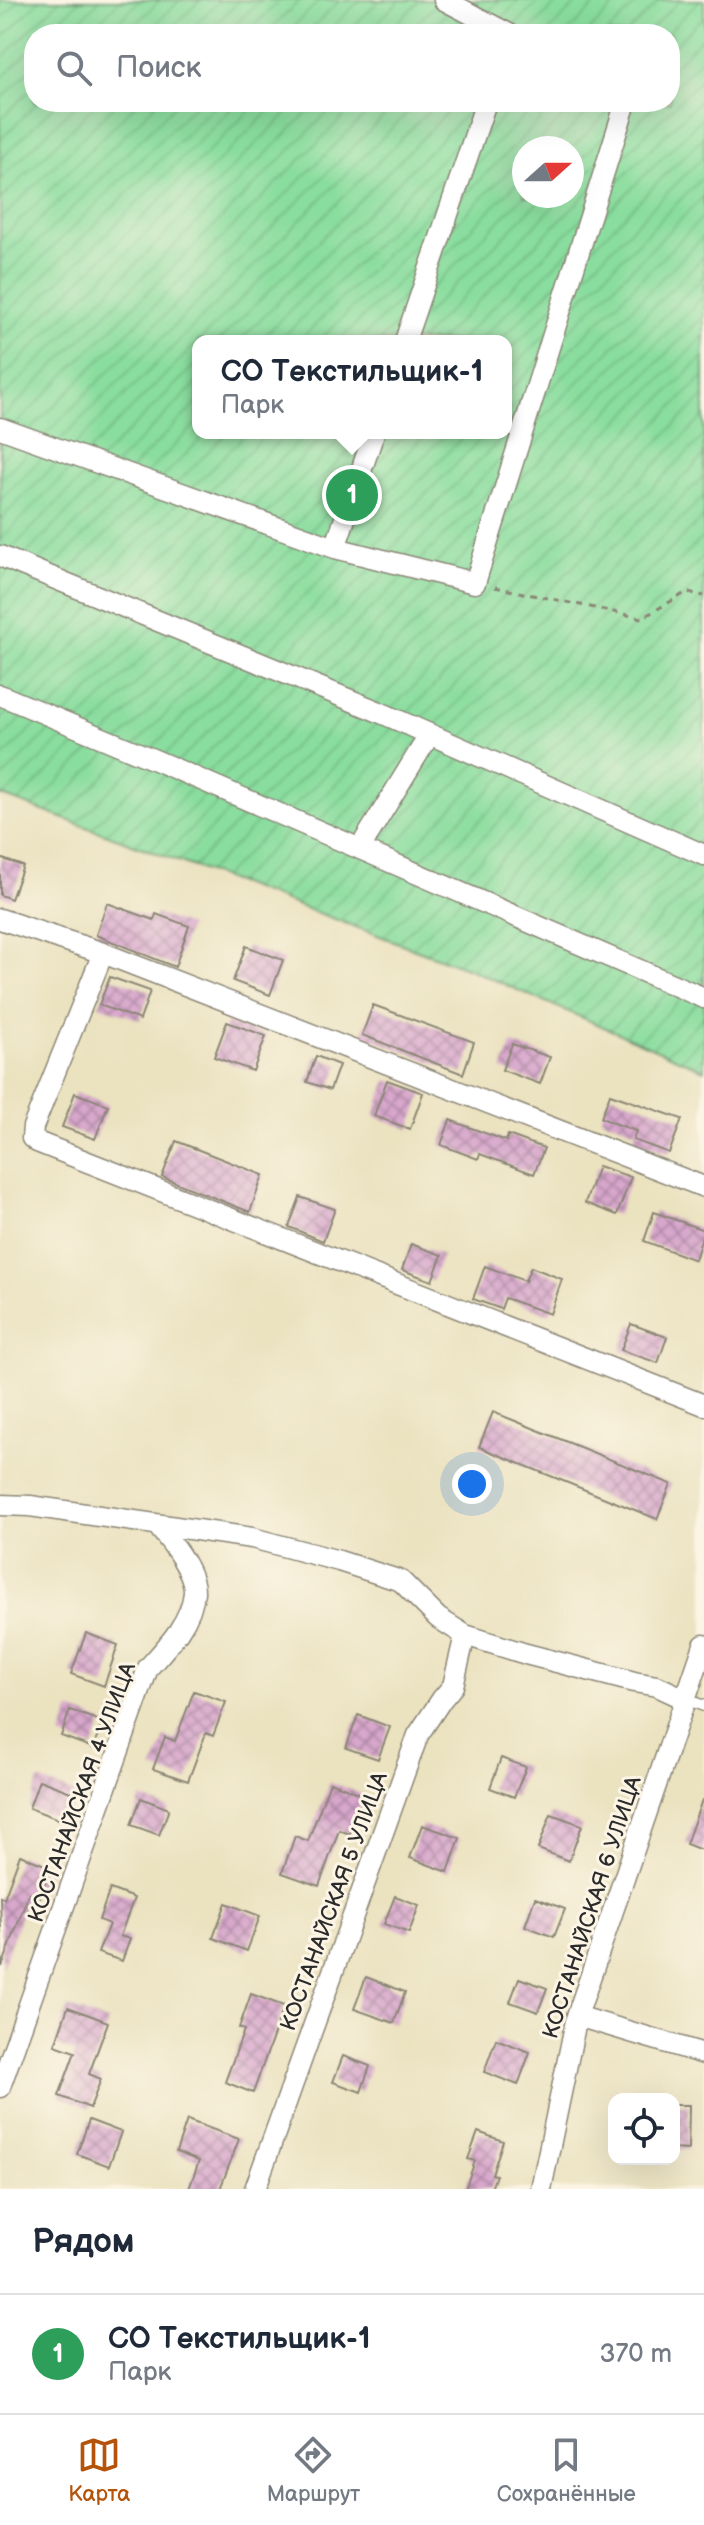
<!DOCTYPE html>
<html lang="ru">
<head>
<meta charset="utf-8">
<style>
	body { margin:0; font-family:"Balsamiq Sans",sans-serif; background:#f2f2f3; color:#1f2937 }
	.controls { position:absolute; right:24px; bottom:24px; display:grid; overflow:hidden; border-radius:16px; box-shadow:0 8px 32px #0002 }
	.controls button { width:72px; height:72px; display:grid; place-items:center; padding:0; border:0; border-bottom:2px solid #e0e1e3; background:#fff; color:#1f2937; font:40px sans-serif }
	.compass { position:absolute; left:512px; top:136px; width:72px; height:72px; border-radius:50%; background:#fff; box-shadow:0 8px 32px #0002; rotate:69deg }
	.you { position:absolute; left:472px; top:1484px; width:28px; height:28px; margin:-20px; border:6px solid #fff; border-radius:50%; background:#1a73e8; box-shadow:0 0 0 12px #1a73e833 }
	.badge { display:grid; place-items:center; width:52px; height:52px; border-radius:50%; background:#b45309; color:#fff; font-size:26px; font-weight:700 }
	.pin { position:absolute; translate:-50% -50%; border:4px solid #fff; box-shadow:0 2px 8px #0006 }
	.popup { position:absolute; left:192px; top:335px; width:320px; height:104px; box-sizing:border-box; display:grid; place-content:center; border-radius:16px; background:#fff; filter:drop-shadow(0 2px 6px #0005); font-size:26px; white-space:nowrap; color:#747a83 }
	.popup b { font-size:30px; color:#1f2937 }
	.popup::after { content:''; position:absolute; left:50%; top:100%; margin-left:-16px; border:16px solid transparent; border-top-color:#fff }
	.list { margin:0; padding:0; list-style:none }
	h2 { display:flex; justify-content:space-between; align-items:center; height:104px; margin:0; padding:0 32px; font-size:34px }
	h2 small { font-size:26px; font-weight:400; color:#747a83 }
	.list li { display:grid; grid-template-columns:52px 1fr auto; gap:24px; align-items:center; box-sizing:border-box; height:120px; padding:0 32px; border-top:2px solid #e0e1e3 }
	.list b { display:block; font-size:30px; white-space:nowrap }
	.list p { margin:0; font-size:26px; white-space:nowrap; color:#747a83 }
	.list em { font-size:26px; font-style:normal; color:#747a83 }
	.icon { flex:none; width:44px; height:44px; fill:none; stroke:currentColor; stroke-width:2; stroke-linecap:round; stroke-linejoin:round }
	.map { position:relative; flex:none; width:704px; height:2189px; overflow:hidden }
	.search { position:absolute; background:#fff; box-shadow:0 8px 32px #0002; left:24px; right:24px; top:24px; height:88px; display:flex; align-items:center; gap:20px; box-sizing:border-box; padding:0 28px; border-radius:32px; color:#747a83; font-size:30px }
	.sheet { height:224px; background:#fff }
	nav { display:flex; justify-content:space-around; align-items:center; box-sizing:border-box; height:112px; border-top:2px solid #e0e1e3; background:#fff; font-size:22px; color:#747a83 }
	nav a { display:grid; justify-items:center; gap:4px }
	nav .on { color:#b45309 }
	.map>svg:first-child { display:block }
	.garden { fill:url(#garden-furrows); stroke:#5a8464; stroke-width:2; fill-rule:evenodd }
	.building { fill:url(#building-cross-hatch) }
	.lines { fill:none; stroke-linecap:round; stroke-linejoin:round }
	.lane-casing { stroke:#8b8676; stroke-width:13 }
	.street-casing { stroke:#8b8676; stroke-width:23 }
	.path { stroke:#8b8676; stroke-width:3; stroke-dasharray:6 6; stroke-linecap:butt }
	.lane { stroke:#fff; stroke-width:10 }
	.street { stroke:#fff; stroke-width:20 }
	.labels { text-anchor:middle; stroke-width:6; stroke-linejoin:round; paint-order:stroke }
	.street-label { font-size:22px; fill:#2b2b2b; stroke:#fcf5e5 }
</style>
</head>
<body>
<div class="map">
<svg width="704" height="2189" viewBox="0 0 704 2189">
	<defs>
		<pattern id="garden-furrows" width="10" height="10" patternUnits="userSpaceOnUse" patternTransform="scale(2)"><rect width="10" height="10" fill="#89dd9e"/><path d="M-1 1l2-2M0 10L10 0M9 11l2-2" fill="none" stroke="#76be88"/></pattern>
		<pattern id="building-cross-hatch" width="8" height="8" patternUnits="userSpaceOnUse" patternTransform="scale(2)"><rect width="8" height="8" fill="#d8a7cc"/><path d="M0 0l8 8M0 8l8-8" fill="none" stroke="#af88a6"/></pattern>
	</defs>
	<rect width="100%" height="100%" fill="#fcf5e5"/>
	<filter id="ink" filterUnits="userSpaceOnUse"><feTurbulence type="fractalNoise" baseFrequency=".0125" numOctaves="2"/><feDisplacementMap in="SourceGraphic" scale="16" xChannelSelector="R" yChannelSelector="G"/><feConvolveMatrix kernelMatrix="1 2 1 2 8 2 1 2 1" color-interpolation-filters="sRGB"/></filter>
	<filter id="wash" filterUnits="userSpaceOnUse"><feTurbulence type="fractalNoise" baseFrequency=".006" numOctaves="4" result="noise"/><feDisplacementMap in="SourceGraphic" scale="32" xChannelSelector="R" yChannelSelector="G"/><feGaussianBlur stdDeviation="1.8" result="paint"/><feColorMatrix in="noise" values="0 0 0 0 0 0 0 0 0 0 0 0 0 0 0 0 0 1.4 0 .05"/><feComposite in="paint" operator="in"/></filter>
	<g filter="url(#wash)">
		<rect width="100%" height="100%" fill="#ebe2c0"/>
		<path class="garden" d="M0,0H704V1070L469,969L0,795ZM34,34H670V102H34ZM524,148H572V196H524ZM198,341H506V433H198Z"/>
		<g id="blocks">
			<path class="building" d="M0,858L23,866L11,899L0,895Z
				M107,903L154,920L156,914L189,926L175,967L96,935Z
				M246,946L283,960L270,995L233,981Z
				M110,977L150,991L140,1020L99,1005Z
				M373,1005L474,1042L463,1074L362,1035Z
				M227,1022L266,1036L253,1071L214,1057Z
				M512,1044L550,1057L540,1084L502,1070Z
				M316,1056L339,1065L330,1090L307,1082Z
				M387,1080L423,1093L410,1129L374,1116Z
				M75,1093L108,1105L95,1139L62,1127Z
				M610,1094L682,1119L669,1153L633,1140L636,1131L601,1118Z
				M450,1120L506,1141L508,1135L544,1148L534,1174L480,1154L478,1159L441,1145Z
				M176,1141L263,1175L250,1212L162,1177Z
				M598,1166L631,1177L617,1215L585,1203Z
				M300,1197L335,1209L323,1241L289,1227Z
				M654,1212L704,1230L695,1260L644,1241Z
				M411,1244L442,1255L432,1281L402,1270Z
				M485,1266L525,1281L531,1267L562,1279L550,1314L505,1298L501,1309L473,1299Z
				M631,1324L667,1337L658,1363L621,1350Z
				M493,1412L671,1484L657,1519L479,1447Z
				M86,1633L118,1645L104,1686L71,1674Z
				M194,1691L226,1702L213,1736L206,1733L188,1781L153,1769L165,1737L175,1741Z
				M70,1710L103,1722L93,1748L61,1736Z
				M358,1715L390,1727L378,1759L346,1748Z
				M501,1758L526,1767L514,1797L490,1788Z
				M39,1780L76,1794L66,1822L29,1808Z
				M330,1782L364,1795L350,1834L339,1830L319,1886L282,1873L295,1836L308,1841Z
				M141,1798L169,1809L159,1835L131,1825Z
				M702,1800H704V1851L686,1844Z
				M551,1814L582,1825L569,1861L538,1849Z
				M422,1825L460,1838L448,1872L410,1858Z
				M20,1855L50,1867L40,1897L29,1893L2,1967L0,1896L4,1898Z
				M110,1889L134,1898L120,1936L130,1939L122,1961L98,1953L109,1924L99,1920Z
				M395,1896L419,1905L409,1933L384,1924Z
				M535,1898L565,1909L554,1937L525,1926Z
				M226,1903L260,1916L247,1951L213,1938Z
				M366,1977L405,1992L394,2023L354,2009Z
				M519,1978L547,1988L538,2012L510,2002Z
				M251,1994L284,2006L253,2093L225,2082L244,2030L239,2028Z
				M68,2007L108,2022L89,2074L101,2079L90,2108L59,2096L75,2052L55,2045Z
				M496,2039L530,2052L518,2085L484,2072Z
				M343,2056L370,2066L361,2092L333,2082Z
				M674,2105H689L688,2150L674,2149Z
				M89,2120L121,2132L109,2166L77,2154Z
				M187,2120L239,2139L220,2189H189L199,2161L176,2152Z
				M478,2132L503,2141L492,2174L496,2175L491,2189H465L475,2161L468,2159Z"/>
		</g>
	</g>
	<g filter="url(#ink)">
		<use href="#blocks" fill-opacity="0" stroke="#8b8676" stroke-width="2"/>
		<g class="lines">
			<defs>
				<path id="lane" d="M685,1699L704,1706"/>
				<path id="street" d="M444,0L509,34
					M405,341L486,102
					M0,428L335,548
					M374,433L335,548L475,583L626,102
					M0,556L377,711L704,855
					M0,695L155,760L704,998
					M360,848L430,734
					M0,919L103,953L704,1187
					M103,953L33,1127L32,1138L37,1142L704,1405
					M0,1505L30,1506L252,1538L339,1561L401,1581L438,1618L465,1635L526,1654L634,1682L657,1686L685,1699
					M577,2016L704,2054
					M0,2087L148,1668C166,1648 192,1621 194,1592C195,1571 170,1541 157,1525
					M255,2189L418,1735L442,1699L453,1686L465,1635
					M541,2189L577,2016L704,1645"/>
			</defs>
			<use href="#lane" class="lane-casing"/>
			<use href="#street" class="street-casing"/>
			<path class="path" d="M495,587L642,618L687,592L704,596"/>
			<use href="#lane" class="lane"/>
			<use href="#street" class="street"/>
		</g>
	</g>
	<g class="labels">
		<g class="street-label">
			<text transform="translate(81 1792) rotate(-70)" y="8">КОСТАНАЙСКАЯ 4 УЛИЦА</text>
			<text transform="translate(333 1901) rotate(-70)" y="8">КОСТАНАЙСКАЯ 5 УЛИЦА</text>
			<text transform="translate(591 1907) rotate(-72)" y="8">КОСТАНАЙСКАЯ 6 УЛИЦА</text>
		</g>
	</g>
</svg>
<div class="controls">
<button><svg class="icon" aria-label="locate" viewBox="0 0 24 24"><circle cx="12" cy="12" r="6"/><path d="M12 2v4M12 18v4M2 12h4M18 12h4"/></svg></button>
</div>
<svg class="compass" viewBox="-18 -18 36 36"><path d="M0-13l5 13h-10z" fill="#e53935"/><path d="M0 13l5-13h-10z" fill="#747a83"/></svg>
<div class="you"></div>
<div class="pin badge" style="left:352px;top:495px;background:#2e9e5b">1</div>
<div class="popup"><b>СО Текстильщик-1</b>Парк</div>
<div class="search"><svg class="icon" aria-label="search" viewBox="0 0 24 24"><circle cx="10" cy="10" r="6"/><path d="M15 15l6 6"/></svg>Поиск</div>
</div>
<section class="sheet">
<h2>Рядом<small></small></h2>
<ul class="list">
<li><span class="badge" style="background:#2e9e5b">1</span><div><b>СО Текстильщик-1</b><p>Парк</p></div><em>370 m</em></li>
</ul>
</section>
<nav>
<a class="on"><svg class="icon" aria-label="map" viewBox="0 0 24 24"><path d="M3 6l6-2 6 2 6-2v14l-6 2-6-2-6 2zM9 4v14M15 6v14"/></svg>Карта</a>
<a><svg class="icon" aria-label="directions" viewBox="0 0 24 24"><path d="M12 3l9 9-9 9-9-9zM9 14v-3h6M13 9l2 2-2 2"/></svg>Маршрут</a>
<a><svg class="icon" aria-label="saved" viewBox="0 0 24 24"><path d="M7 4h10v16l-5-4-5 4z"/></svg>Сохранённые</a>
</nav>
</body>
</html>
